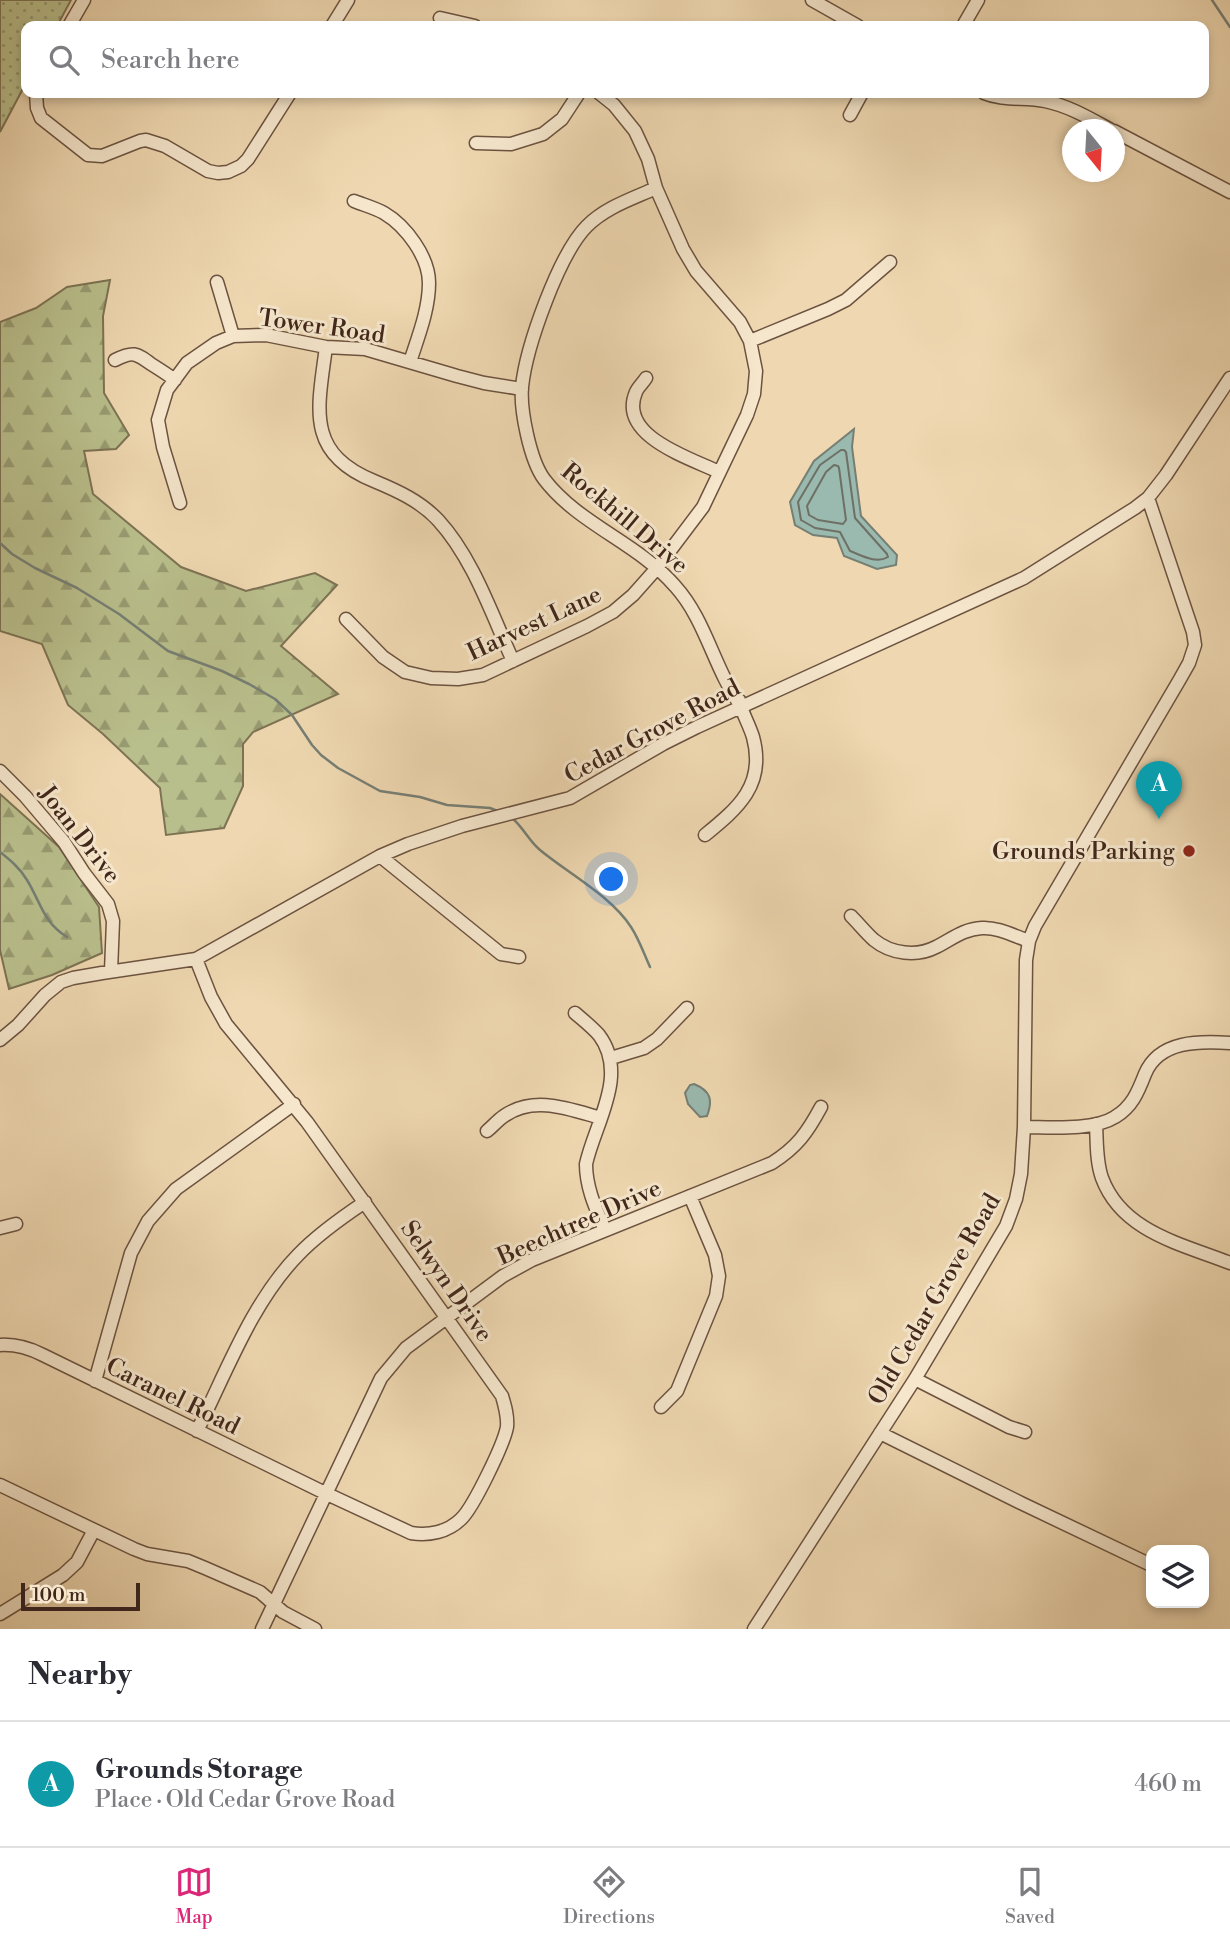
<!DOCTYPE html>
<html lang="en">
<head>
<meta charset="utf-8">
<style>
	body { margin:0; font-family:"Libre Bodoni",serif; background:#f7f7f7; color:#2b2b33 }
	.controls { position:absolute; right:21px; bottom:21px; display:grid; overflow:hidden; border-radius:14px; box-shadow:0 4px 10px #0003 }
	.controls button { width:63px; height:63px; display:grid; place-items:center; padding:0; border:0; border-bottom:2px solid #e1e1e2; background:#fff; color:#2b2b33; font:35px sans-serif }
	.compass { position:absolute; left:1062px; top:119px; width:63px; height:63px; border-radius:50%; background:#fff; box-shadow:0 4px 10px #0003; rotate:162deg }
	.scale { position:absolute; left:21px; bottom:18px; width:119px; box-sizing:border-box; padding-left:7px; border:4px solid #41271b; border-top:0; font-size:19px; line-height:24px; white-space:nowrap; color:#41271b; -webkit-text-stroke:5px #f5e6cc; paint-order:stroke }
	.you { position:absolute; left:612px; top:880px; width:24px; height:24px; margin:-18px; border:5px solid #fff; border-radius:50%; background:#1a73e8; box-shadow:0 0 0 10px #1a73e833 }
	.badge { display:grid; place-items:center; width:46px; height:46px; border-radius:50%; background:#db2777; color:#fff; font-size:23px; font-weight:700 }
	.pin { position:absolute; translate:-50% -58px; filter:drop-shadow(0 2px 4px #0008) }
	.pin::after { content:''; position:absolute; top:37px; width:24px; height:21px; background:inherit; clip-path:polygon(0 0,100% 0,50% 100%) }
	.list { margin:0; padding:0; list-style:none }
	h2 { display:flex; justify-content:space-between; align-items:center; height:91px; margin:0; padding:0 28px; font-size:30px }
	h2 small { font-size:23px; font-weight:400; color:#7c7c81 }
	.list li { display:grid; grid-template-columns:46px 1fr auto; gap:21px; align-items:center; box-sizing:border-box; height:126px; padding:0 28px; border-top:2px solid #e1e1e2 }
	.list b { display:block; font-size:26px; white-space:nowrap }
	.list p { margin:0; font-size:23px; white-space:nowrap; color:#7c7c81 }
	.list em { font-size:23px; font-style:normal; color:#7c7c81 }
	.icon { flex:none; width:38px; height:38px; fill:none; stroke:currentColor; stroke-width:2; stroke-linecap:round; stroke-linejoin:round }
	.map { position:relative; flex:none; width:1230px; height:1629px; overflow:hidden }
	.search { position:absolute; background:#fff; box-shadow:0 4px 10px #0003; left:21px; right:21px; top:21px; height:77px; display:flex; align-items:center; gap:18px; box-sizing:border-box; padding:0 24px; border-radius:14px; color:#7c7c81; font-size:26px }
	.sheet { height:217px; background:#fff }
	nav { display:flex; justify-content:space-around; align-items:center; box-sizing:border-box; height:98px; border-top:2px solid #e1e1e2; background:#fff; font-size:19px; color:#7c7c81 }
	nav a { display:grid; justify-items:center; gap:4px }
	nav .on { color:#db2777 }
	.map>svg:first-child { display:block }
	.grass { fill:url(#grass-dots); stroke:#7d7354; stroke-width:2 }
	.forest { fill:url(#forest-firs); stroke:#7d7354; stroke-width:2 }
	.water { fill:#9ab9af; stroke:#767f74; stroke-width:2 }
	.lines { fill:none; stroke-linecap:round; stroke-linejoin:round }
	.shore { stroke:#6e7065; stroke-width:2 }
	.stream { stroke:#767f74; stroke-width:2.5 }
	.minor-casing { stroke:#6c5340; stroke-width:15 }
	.minor { stroke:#f5e6cc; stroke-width:12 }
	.poi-dot { fill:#8f2418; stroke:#f5e6cc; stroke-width:2.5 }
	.labels { text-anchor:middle; stroke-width:6; stroke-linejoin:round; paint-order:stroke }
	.street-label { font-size:24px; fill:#41271b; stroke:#f5e6cc }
	.poi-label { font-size:24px; fill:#41271b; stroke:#f5e6cc; text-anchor:end }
</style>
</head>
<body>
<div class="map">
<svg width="1230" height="1629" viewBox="0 0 1230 1629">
	<defs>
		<pattern id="grass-dots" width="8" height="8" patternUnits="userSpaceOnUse" patternTransform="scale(1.75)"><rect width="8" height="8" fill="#b9bf8c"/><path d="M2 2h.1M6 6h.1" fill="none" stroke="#989b72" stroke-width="1.8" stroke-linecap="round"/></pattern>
		<pattern id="forest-firs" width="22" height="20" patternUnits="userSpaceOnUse" patternTransform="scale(1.75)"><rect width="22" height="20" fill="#b9bf8c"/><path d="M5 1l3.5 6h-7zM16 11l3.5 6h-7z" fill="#989b72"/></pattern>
	</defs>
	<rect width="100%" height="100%" fill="#efd8b1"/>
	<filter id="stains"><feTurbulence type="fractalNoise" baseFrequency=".00286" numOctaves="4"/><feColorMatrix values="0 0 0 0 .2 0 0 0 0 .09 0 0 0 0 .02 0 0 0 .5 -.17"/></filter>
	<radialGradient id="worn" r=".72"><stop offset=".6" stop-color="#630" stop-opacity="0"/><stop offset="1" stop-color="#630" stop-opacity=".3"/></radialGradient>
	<path class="grass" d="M0,0H71L57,26H26V83L0,132Z"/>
	<path class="forest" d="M110,280L103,316L104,393L129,435L116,449L84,451L93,494L181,567L246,591L315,573L337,585L281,646L338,694L253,732L243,744V786L224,828L166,835L160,788L103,734L68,705L42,644L0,631V322L36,308L67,287Z
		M0,794L59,847L99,907L102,953L52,975L9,989L0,950Z"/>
	<path class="water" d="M854,429L852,447L861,516L897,555L896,565L877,569L844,556L837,538L813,535L795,525L790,502L814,461Z
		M694,1084C711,1091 713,1100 707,1116L700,1117L688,1104L685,1093L690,1085Z"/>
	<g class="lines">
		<path class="shore" d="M841,450H844L846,452L855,518L887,554L888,557C876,564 863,556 850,551L840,532L815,528L801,520L798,502L820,465Z
			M834,465L838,466L839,468L846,520L843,524L818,520L809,515L807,506L826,472Z"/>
		<path class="stream" d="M1212,0L1230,27
			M0,543L12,554L35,568L77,588L119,614L168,651L222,671L249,684L275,699L292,715L312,745L321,755L338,768L380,791L420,797L447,805L490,808L500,812
			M512,818C523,827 529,841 540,850C569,874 611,896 631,927C639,939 644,954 650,967
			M0,852C10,860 20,868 27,880C41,903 43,922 67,937"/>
		<defs>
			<path id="minor" d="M812,0L858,26
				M440,18L475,26
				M69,26L84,0
				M332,26L348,0
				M963,26L978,0
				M36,93L37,108L41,118L88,155L102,156L140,141L146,140L165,146L208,171L218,173L228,172L241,166L248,159L290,93
				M984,93C1003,101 1025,97 1045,101C1069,106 1089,118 1111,130
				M850,115L862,93
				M1114,131L1230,192
				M476,143L511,144L543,134L562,119L579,93
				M656,188C632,199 606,207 587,226C559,254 526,347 522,387C520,410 530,460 544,479C578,524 638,543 675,586C706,620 714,669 741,706
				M354,201C364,205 375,208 384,213C406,226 429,257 429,283C429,310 418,337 410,362
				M217,282L233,336
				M750,341L828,309L846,300L890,262
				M326,347C318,408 305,453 374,481C398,491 420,501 438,520C473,558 492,615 513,661
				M115,360C133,351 136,353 151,364C159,369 167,374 175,380
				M646,378C643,383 638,387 636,392C617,436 690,458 719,472
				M180,503L163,447L158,420L167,390L187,363L216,343L233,336L266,335L326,347L365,349L457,376L484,383L522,389
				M346,619L383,657L405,672L431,678L458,679L483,675L587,626L613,612L633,595L657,568L703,507L747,415L754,394L756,371L750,341L740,322L696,271L683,249L656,188L648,159L635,131L614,105L599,93
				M0,771L25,796L64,842L84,873L108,904L113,921L111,971
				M705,835C738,808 766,785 753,737C749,724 742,713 739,700
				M380,856L501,954L519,957
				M851,916C859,924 866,933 874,940C891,954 917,957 936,947C952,939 963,929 982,928C998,927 1014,936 1029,941
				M575,1013C583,1020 592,1027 599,1035C629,1075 595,1123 586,1164C586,1188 596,1209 605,1230
				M0,1040L18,1025L45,995L61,982L73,978L102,973L196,959L380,856L408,844L462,826L570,798L663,744L697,727L1024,578L1135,508L1148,498L1166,475L1230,378
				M611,1058L644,1048L657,1039L687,1008
				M1096,1124C1097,1142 1096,1161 1102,1178C1122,1232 1182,1244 1230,1263
				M1024,1127C1049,1127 1093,1131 1115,1117C1132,1107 1138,1092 1145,1074C1159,1040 1200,1041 1230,1043
				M487,1131C493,1126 498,1120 504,1116C534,1095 569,1109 601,1118
				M0,1228L16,1224
				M0,1345C16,1344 29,1348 43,1355L325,1493L411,1533C429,1536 448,1532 461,1519C473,1508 504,1444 507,1427C508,1416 505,1406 502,1396L307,1122L226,1024L211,997L196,959
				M915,1379L1009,1427L1025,1432
				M95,1381L131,1253L148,1221L176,1189L294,1104
				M661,1407L677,1391L716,1296L719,1276L715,1255L690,1196
				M197,1431C226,1373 252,1302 298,1255C317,1235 341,1218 365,1202
				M880,1433L1023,1504L1151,1565
				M0,1485L134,1549L147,1554L188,1561L205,1568L260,1592L283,1612L315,1629
				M0,1614L63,1575L77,1562L94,1530
				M262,1629L381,1378L406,1348L503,1276L532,1260L772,1163C797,1147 807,1133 821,1107
				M754,1629L915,1379L1006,1226L1016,1199L1021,1174L1024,1127L1026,960L1029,941L1035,926L1180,679L1189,663L1195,645L1193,632L1148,498"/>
		</defs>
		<use href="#minor" class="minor-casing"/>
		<use href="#minor" class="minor"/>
	</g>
	<circle class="poi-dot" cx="1189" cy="851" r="7"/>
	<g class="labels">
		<g class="street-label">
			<text transform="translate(322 326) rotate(8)" y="8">Tower Road</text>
			<text transform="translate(625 518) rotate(40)" y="8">Rockhill Drive</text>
			<text transform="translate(534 623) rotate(-25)" y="8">Harvest Lane</text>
			<text transform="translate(652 731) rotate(-28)" y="8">Cedar Grove Road</text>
			<text transform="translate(80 834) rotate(52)" y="8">Joan Drive</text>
			<text transform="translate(579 1222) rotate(-24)" y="8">Beechtree Drive</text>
			<text transform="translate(447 1281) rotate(55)" y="8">Selwyn Drive</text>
			<text transform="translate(934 1299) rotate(-60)" y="8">Old Cedar Grove Road</text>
			<text transform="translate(173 1396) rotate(26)" y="8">Caranel Road</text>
		</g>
		<g class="poi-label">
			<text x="1175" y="859">Grounds Parking</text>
		</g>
	</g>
	<rect width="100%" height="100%" filter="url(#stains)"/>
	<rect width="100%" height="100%" fill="url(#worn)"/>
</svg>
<div class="controls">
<button><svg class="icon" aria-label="layers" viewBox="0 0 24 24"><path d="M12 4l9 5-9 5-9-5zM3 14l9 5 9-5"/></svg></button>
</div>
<svg class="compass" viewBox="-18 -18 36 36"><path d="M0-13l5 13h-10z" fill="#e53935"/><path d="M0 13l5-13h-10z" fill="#7c7c81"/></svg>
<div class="scale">100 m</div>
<div class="you"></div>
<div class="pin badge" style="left:1159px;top:819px;background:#0f9aa8">A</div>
<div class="search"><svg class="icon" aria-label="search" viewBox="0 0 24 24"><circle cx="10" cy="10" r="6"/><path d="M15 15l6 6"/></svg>Search here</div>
</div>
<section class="sheet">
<h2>Nearby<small></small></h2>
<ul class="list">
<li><span class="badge" style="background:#0f9aa8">A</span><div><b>Grounds Storage</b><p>Place · Old Cedar Grove Road</p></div><em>460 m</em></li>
</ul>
</section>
<nav>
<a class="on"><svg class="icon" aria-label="map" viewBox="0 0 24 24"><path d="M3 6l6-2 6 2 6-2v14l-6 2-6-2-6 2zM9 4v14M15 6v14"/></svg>Map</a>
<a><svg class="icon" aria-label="directions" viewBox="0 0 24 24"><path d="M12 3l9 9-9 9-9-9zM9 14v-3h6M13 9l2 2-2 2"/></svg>Directions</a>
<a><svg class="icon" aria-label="saved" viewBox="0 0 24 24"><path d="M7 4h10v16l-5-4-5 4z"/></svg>Saved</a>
</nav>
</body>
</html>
